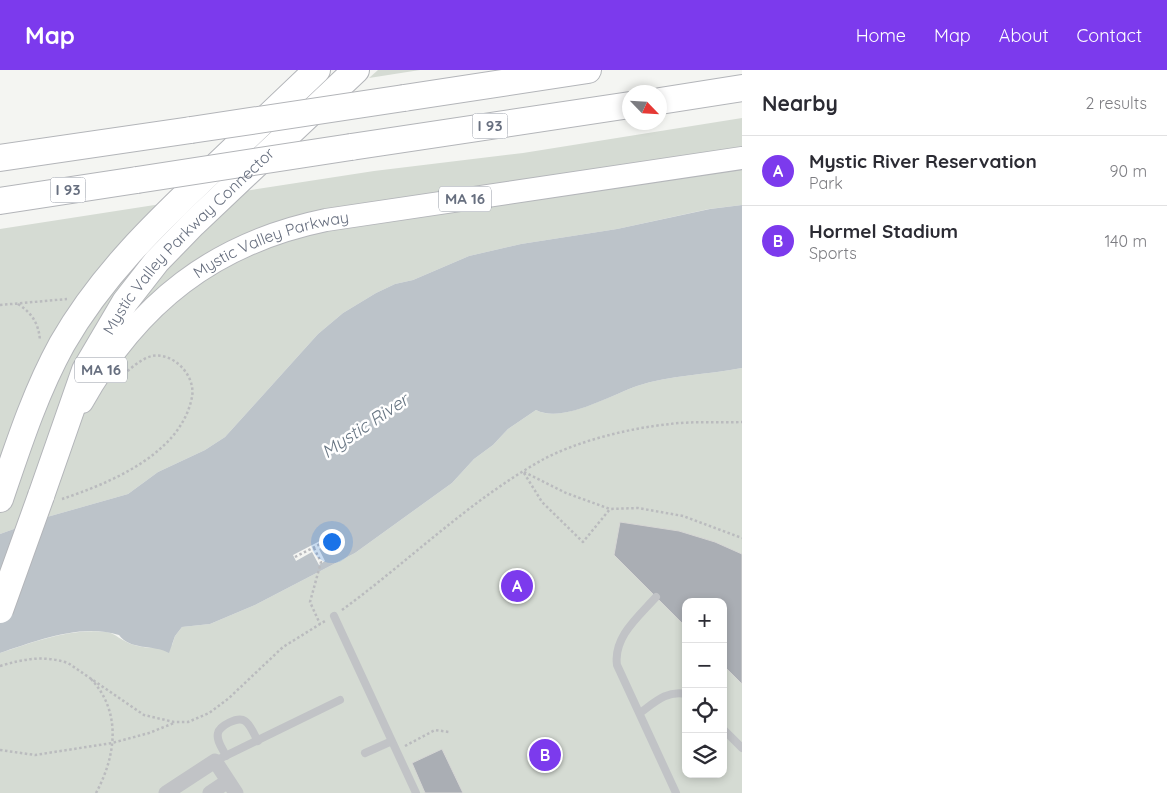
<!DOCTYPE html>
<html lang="en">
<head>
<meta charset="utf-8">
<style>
	body { margin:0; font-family:Quicksand,sans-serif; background:#f2f2f3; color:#2b2b33 }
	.controls { position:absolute; right:15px; bottom:15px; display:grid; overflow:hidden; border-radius:10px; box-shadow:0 2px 8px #0003 }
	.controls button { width:45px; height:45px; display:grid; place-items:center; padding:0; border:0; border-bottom:1px solid #e1e1e2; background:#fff; color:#2b2b33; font:25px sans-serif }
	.compass { position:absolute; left:622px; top:15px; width:45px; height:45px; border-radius:50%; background:#fff; box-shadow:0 2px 8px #0003; rotate:115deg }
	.you { position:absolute; left:331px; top:471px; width:18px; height:18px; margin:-12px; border:4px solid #fff; border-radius:50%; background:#1a73e8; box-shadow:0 0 0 8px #1a73e833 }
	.badge { display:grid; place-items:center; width:32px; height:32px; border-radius:50%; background:#7c3aed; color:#fff; font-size:16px; font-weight:700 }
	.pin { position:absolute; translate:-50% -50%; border:2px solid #fff; box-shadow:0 1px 5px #0006 }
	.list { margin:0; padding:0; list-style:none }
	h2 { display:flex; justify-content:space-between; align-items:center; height:65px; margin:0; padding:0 20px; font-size:21px }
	h2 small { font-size:16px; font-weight:400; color:#7c7c81 }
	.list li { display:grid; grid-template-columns:32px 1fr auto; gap:15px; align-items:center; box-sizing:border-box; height:70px; padding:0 20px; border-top:1px solid #e1e1e2 }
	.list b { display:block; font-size:19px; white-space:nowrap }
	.list p { margin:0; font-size:16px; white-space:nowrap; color:#7c7c81 }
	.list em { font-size:16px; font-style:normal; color:#7c7c81 }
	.icon { flex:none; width:28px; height:28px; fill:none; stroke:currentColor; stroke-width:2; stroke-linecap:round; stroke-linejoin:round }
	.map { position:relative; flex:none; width:742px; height:723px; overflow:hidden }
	header { display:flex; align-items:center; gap:30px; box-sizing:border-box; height:70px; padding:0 25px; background:#7c3aed; color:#fff }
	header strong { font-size:24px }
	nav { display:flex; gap:28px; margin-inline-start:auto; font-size:18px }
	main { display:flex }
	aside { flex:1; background:#fff }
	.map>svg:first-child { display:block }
	.green { fill:#d5dbd3; fill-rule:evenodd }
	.water { fill:#bcc3c9 }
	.pier { fill:#f4f5f2 }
	.building { fill:#aaaeb4; stroke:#d6d6d4 }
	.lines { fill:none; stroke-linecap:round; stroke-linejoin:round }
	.primary-casing { stroke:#b4b6ba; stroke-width:24 }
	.highway-casing { stroke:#b3b5b9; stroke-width:28 }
	.path { stroke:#babbbe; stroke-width:2.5; stroke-dasharray:2.5 2.5; stroke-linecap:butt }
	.lane { stroke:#c1c3c6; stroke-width:8 }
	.street { stroke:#c1c3c6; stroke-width:15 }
	.primary { stroke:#fff; stroke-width:22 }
	.highway { stroke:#fff; stroke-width:26 }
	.highway-bridge-casing { stroke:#b3b5b9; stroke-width:28; stroke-linecap:butt }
	.highway-bridge { stroke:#fff; stroke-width:26 }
	.labels { text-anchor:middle; stroke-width:5; stroke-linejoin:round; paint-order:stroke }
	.shield { fill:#fff; stroke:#959aa5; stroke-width:1 }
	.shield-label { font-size:15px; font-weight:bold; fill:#676f7f }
	.street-label { font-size:16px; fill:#676f7f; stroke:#fff }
	.water-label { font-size:18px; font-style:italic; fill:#687683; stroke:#fff }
</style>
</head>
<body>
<header>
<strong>Map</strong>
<nav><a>Home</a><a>Map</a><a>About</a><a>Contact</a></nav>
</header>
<main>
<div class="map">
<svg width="742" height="723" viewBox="0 0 742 723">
	<rect width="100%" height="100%" fill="#f4f5f2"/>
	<path class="green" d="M378,0H420L369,8Z
		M742,48V135L709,139L617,159L521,174L469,186L413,210L395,214L376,223L343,243L318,264L225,367L205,380L158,402L128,424L47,447L0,464V159L374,101L523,83Z
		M742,298V723H0V583C34,572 70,558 106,562C114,563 117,567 123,570C137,579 157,579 172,575L175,566L182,557L210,554L255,535L355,483L452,413L474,389L493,375L508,359L536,340C561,354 611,325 637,316C670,305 707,305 742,298ZM686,532H723V704H686Z"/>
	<path class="water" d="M742,135V298C707,305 670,305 637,316C611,325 562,354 536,340L508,359L493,375L474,389L452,413L355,483L255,535L210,554L182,557L175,566L169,583C153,574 131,581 119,565C81,553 36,571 0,583V464L47,447L128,424L158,402L205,380L225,367L318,264L343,243L376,223L395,214L413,210L469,186L521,174L617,159L710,139Z"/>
	<path class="pier" d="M339,461L342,467L319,479L325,491L319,495L312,482L296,491L293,485Z"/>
	<path class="building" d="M620,452L679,461L715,472L742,484V614L723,595V532H686V557L614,485Z
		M442,679L463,723H425L412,693Z"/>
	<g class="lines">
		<defs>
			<g id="primary">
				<path id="s1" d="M82,332C138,233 214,173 326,150L742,88"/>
			</g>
			<g id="highway">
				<path d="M404,28L588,0"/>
				<path d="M660,31L742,18"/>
				<path d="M351,77L630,35"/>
				<path d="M0,88L191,60"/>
				<path d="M0,131L137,110"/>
				<path id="s2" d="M41,426L85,300L125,232L157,191L193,154L356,0"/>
				<path d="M0,429C18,376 35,323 62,274C101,206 154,155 210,102C246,68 281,34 317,0"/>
			</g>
		</defs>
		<use href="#primary" class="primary-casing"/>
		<use href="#highway" class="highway-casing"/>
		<path class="path" d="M18,234C32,243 39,254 40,271
			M0,235L67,229
			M524,402L566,423L610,439L638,438L683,446L742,468
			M524,403L542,432L583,472L610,439
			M62,429C110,413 181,384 192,327C196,306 174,282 152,286C140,289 129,300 121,307
			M314,478L321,492L310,532L320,554
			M295,487L338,465
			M342,540C409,491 469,431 542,390C577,371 630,358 670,354C693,351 718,353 742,352
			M0,596C24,589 43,585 68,593L144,645L174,652H188L209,643L229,628L283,577L325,551
			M91,609C122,642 116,686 96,723
			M405,676L435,660L449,662
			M0,680L35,685L112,673L149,663L174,653"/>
		<path class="lane" d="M656,527C639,546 613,567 617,595L676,723
			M334,546L416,723
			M640,643C655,632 667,620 686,624
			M723,659L742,678
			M365,683L392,671
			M226,686C223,679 216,671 218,663C219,656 238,646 245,651C251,655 254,665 258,671
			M215,691L340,630"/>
		<path class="street" d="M166,723L215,691L236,723
			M210,723L228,711"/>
		<use href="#primary" class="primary"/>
		<use href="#highway" class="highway"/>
		<defs>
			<path id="highway-bridge" d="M191,60L404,28
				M137,110L351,77
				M0,540L41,426"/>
		</defs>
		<use href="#highway-bridge" class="highway-bridge-casing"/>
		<use href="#highway-bridge" class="highway-bridge"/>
	</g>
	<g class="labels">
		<g class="shield">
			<rect x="472.5" y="43.5" width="35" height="25" rx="4"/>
			<rect x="50.5" y="107.5" width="35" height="25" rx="4"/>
			<rect x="439" y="116.5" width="52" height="25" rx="4"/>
			<rect x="75" y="287.5" width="52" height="25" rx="4"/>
		</g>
		<g class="shield-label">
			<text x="490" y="61">I 93</text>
			<text x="68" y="125">I 93</text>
			<text x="465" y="134">MA 16</text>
			<text x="101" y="305">MA 16</text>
		</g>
		<g class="street-label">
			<text dy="6" stroke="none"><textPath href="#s2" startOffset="300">Mystic Valley Parkway Connector</textPath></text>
			<text dy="6" stroke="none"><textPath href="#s1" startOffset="255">Mystic Valley Parkway</textPath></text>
		</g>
		<g class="water-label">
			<text transform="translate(365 356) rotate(-34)" y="6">Mystic River</text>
		</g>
	</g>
</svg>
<div class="controls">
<button>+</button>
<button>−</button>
<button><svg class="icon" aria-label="locate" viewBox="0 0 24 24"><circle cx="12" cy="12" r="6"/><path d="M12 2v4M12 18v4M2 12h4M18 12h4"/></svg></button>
<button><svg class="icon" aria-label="layers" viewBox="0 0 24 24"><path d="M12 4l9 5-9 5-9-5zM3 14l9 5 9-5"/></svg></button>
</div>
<svg class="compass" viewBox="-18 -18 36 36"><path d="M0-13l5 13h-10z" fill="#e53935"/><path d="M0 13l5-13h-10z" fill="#7c7c81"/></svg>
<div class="you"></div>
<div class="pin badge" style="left:517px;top:516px">A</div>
<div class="pin badge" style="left:545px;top:685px">B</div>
</div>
<aside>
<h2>Nearby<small>2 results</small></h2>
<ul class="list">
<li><span class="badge">A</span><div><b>Mystic River Reservation</b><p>Park</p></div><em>90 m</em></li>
<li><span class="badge">B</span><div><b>Hormel Stadium</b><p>Sports</p></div><em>140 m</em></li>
</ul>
</aside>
</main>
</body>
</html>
